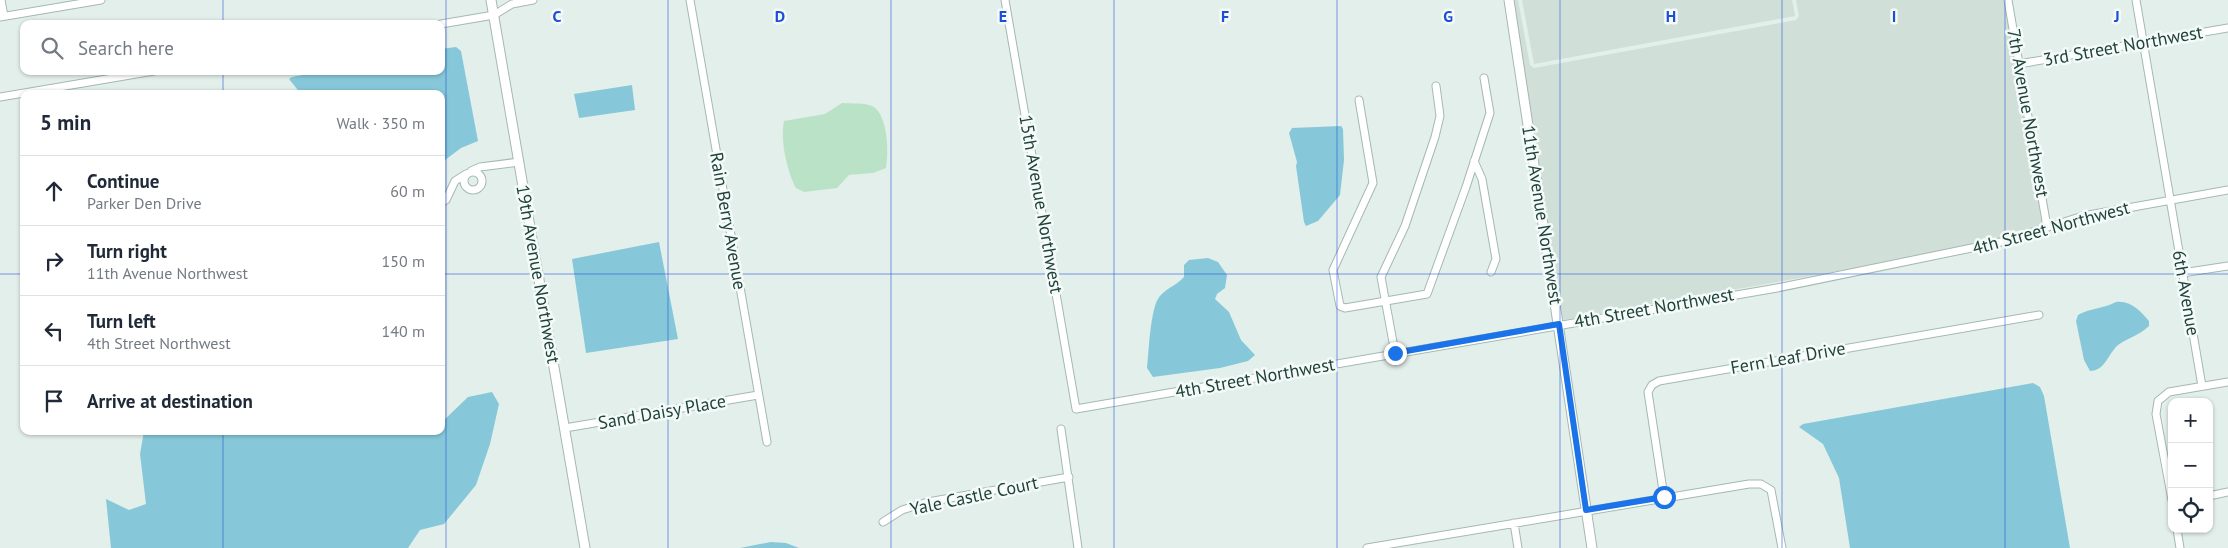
<!DOCTYPE html>
<html lang="en">
<head>
<meta charset="utf-8">
<style>
	body { margin:0; font-family:"PT Sans",sans-serif; background:#f2f2f3; color:#1f2937 }
	.controls { position:absolute; right:15px; bottom:15px; display:grid; overflow:hidden; border-radius:10px; box-shadow:0 1px 4px #0004 }
	.controls button { width:45px; height:45px; display:grid; place-items:center; padding:0; border:0; border-bottom:1px solid #e0e1e3; background:#fff; color:#1f2937; font:25px sans-serif }
	.stop { position:absolute; width:15px; height:15px; margin:-11px; border:4px solid #1a73e8; border-radius:50%; background:#fff }
	.stop.end { background:#1a73e8; border-color:#fff; box-shadow:0 1px 5px #0008 }
	.list { margin:0; padding:0; list-style:none }
	h2 { display:flex; justify-content:space-between; align-items:center; height:65px; margin:0; padding:0 20px; font-size:21px }
	h2 small { font-size:16px; font-weight:400; color:#747a83 }
	.list li { display:grid; grid-template-columns:32px 1fr auto; gap:15px; align-items:center; box-sizing:border-box; height:70px; padding:0 20px; border-top:1px solid #e0e1e3 }
	.list b { display:block; font-size:19px; white-space:nowrap }
	.list p { margin:0; font-size:16px; white-space:nowrap; color:#747a83 }
	.list em { font-size:16px; font-style:normal; color:#747a83 }
	.icon { flex:none; width:28px; height:28px; fill:none; stroke:currentColor; stroke-width:2; stroke-linecap:round; stroke-linejoin:round }
	.map { position:relative; flex:none; width:2228px; height:548px; overflow:hidden }
	.search { position:absolute; background:#fff; box-shadow:0 1px 4px #0004; left:20px; top:20px; width:425px; height:55px; display:flex; align-items:center; gap:12px; box-sizing:border-box; padding:0 18px; border-radius:10px; color:#747a83; font-size:19px }
	.panel { position:absolute; background:#fff; box-shadow:0 1px 4px #0004; left:20px; top:90px; width:425px; height:345px; border-radius:10px }
	.map>svg:first-child { display:block }
	.built { fill:#d1dfd9 }
	.green { fill:#bae2c7 }
	.water { fill:#86c8d9 }
	.lines { fill:none; stroke-linecap:round; stroke-linejoin:round }
	.minor-casing { stroke:#a5b8b2; stroke-width:9 }
	.tertiary-casing { stroke:#a5b8b2; stroke-width:11 }
	.minor { stroke:#fff; stroke-width:7 }
	.tertiary { stroke:#fff; stroke-width:9 }
	.route { stroke:#1a73e8; stroke-width:6 }
	.grid { fill:none; stroke:#1d4ed8; stroke-width:1; stroke-opacity:0.55 }
	.labels { text-anchor:middle; stroke-width:5; stroke-linejoin:round; paint-order:stroke }
	.street-label { font-size:18px; fill:#20423b; stroke:#f4faf8 }
	.grid-label { font-size:16px; text-anchor:middle; font-weight:bold; fill:#1d4ed8; stroke:#f4faf8; stroke-width:5; stroke-linejoin:round; paint-order:stroke }
</style>
</head>
<body>
<div class="map">
<svg width="2228" height="548" viewBox="0 0 2228 548">
	<rect width="100%" height="100%" fill="#e3efea"/>
	<path class="built" d="M1513,0H1518L1530,65L1534,68L1796,20L1799,16L1796,0H2004L2042,224L2000,238L1890,262L1563,320Z
		M1522,0H1792L1795,16L1534,64Z"/>
	<path class="green" d="M842,103C851,104 866,102 874,107C888,117 889,154 886,168L873,173L849,175L837,188L804,192L796,188C787,171 780,140 784,121L825,114Z"/>
	<path class="water" d="M456,47L461,51L478,141L461,148L441,163V94H301L289,79L292,77L324,71H441V49Z
		M632,85L635,110L579,118L574,94Z
		M1341,126L1343,129L1344,160L1340,195L1318,221L1306,226L1304,222L1296,166L1297,162L1289,133L1292,128Z
		M659,242L678,339L586,353L572,259Z
		M1208,258L1218,262L1227,275L1225,288L1217,294L1215,299L1229,312L1241,340L1255,355L1248,361L1220,368L1153,377L1147,368C1149,352 1150,307 1160,296C1167,288 1177,285 1184,277V265L1189,260Z
		M2116,302C2131,300 2140,311 2149,321V326C2140,335 2128,338 2118,345C2108,354 2105,371 2090,371L2084,360L2076,321L2078,315C2090,308 2103,309 2116,302Z
		M2033,383L2040,387L2044,396L2070,548H1850L1839,478L1823,444L1799,427L1803,424Z
		M492,392L499,404L490,444L476,485L444,524L420,530L408,548H111L106,499L129,510L146,504L140,454L144,431H441V423L468,397Z
		M771,542L786,543L799,548H740Z"/>
	<g class="lines">
		<defs>
			<path id="minor" d="M1,0L4,16
				M690,0L767,442
				M1005,0L1076,409L1777,288L2001,242L2083,216L2228,190
				M2008,0L2047,227
				M2136,0L2202,386
				M0,17L101,0
				M441,24L494,15L512,4L533,0
				M2019,64L2228,28
				M0,97L154,71
				M1359,100L1373,183L1333,270L1340,306L1345,308L1427,294L1466,187L1490,113L1484,78
				M1474,161L1482,179L1496,259L1491,272
				M471,171L480,167L519,162
				M464 181a9 9 0 1 1 18 0a9 9 0 1 1-18 0Z
				M441,203L446,200L455,181L466,174
				M2182,273L2228,266
				M1395,353L1381,277L1405,226L1435,137L1440,116L1436,86
				M565,428L758,395
				M1061,429L1078,548
				M2209,496L2228,492
				M1664,497L1648,392L1652,385L1659,381L2039,315
				M2172,500L2156,414L2158,401L2169,392L2228,382
				M883,522L902,510L928,502L1069,477
				M1514,523L1518,548
				M2177,529L2180,548
				M1367,548L1749,484H1761L1771,490L1782,548"/>
			<path id="tertiary" d="M491,0L585,548
				M1509,0L1592,548"/>
		</defs>
		<use href="#minor" class="minor-casing"/>
		<use href="#tertiary" class="tertiary-casing"/>
		<use href="#minor" class="minor"/>
		<use href="#tertiary" class="tertiary"/>
	</g>
	<g class="lines">
		<path class="route" d="M1395,353L1559,324L1586,510L1664,497"/>
	</g>
	<path class="grid" d="M223,0V24M446,0V548M668,0V548M891,0V548M1114,0V548M1337,0V548M1560,0V548M1782,0V548M2005,0V548M223,71V94M0,274H24M441,274H2228M223,431V548"/>
	<g class="labels">
		<g class="street-label">
			<text transform="translate(2123 46) rotate(-10)" y="6">3rd Street Northwest</text>
			<text transform="translate(2028 113) rotate(80)" y="6">7th Avenue Northwest</text>
			<text transform="translate(1041 204) rotate(80)" y="6">15th Avenue Northwest</text>
			<text transform="translate(1542 215) rotate(81)" y="6">11th Avenue Northwest</text>
			<text transform="translate(728 221) rotate(80)" y="6">Rain Berry Avenue</text>
			<text transform="translate(2051 228) rotate(-15)" y="6">4th Street Northwest</text>
			<text transform="translate(538 274) rotate(80)" y="6">19th Avenue Northwest</text>
			<text transform="translate(2186 293) rotate(80)" y="6">6th Avenue</text>
			<text transform="translate(1654 308) rotate(-10)" y="6">4th Street Northwest</text>
			<text transform="translate(1788 358) rotate(-10)" y="6">Fern Leaf Drive</text>
			<text transform="translate(1255 378) rotate(-10)" y="6">4th Street Northwest</text>
			<text transform="translate(662 412) rotate(-10)" y="6">Sand Daisy Place</text>
			<text transform="translate(974 496) rotate(-12)" y="6">Yale Castle Court</text>
		</g>
	</g>
	<g class="grid-label">
		<text x="557" y="22">C</text>
		<text x="780" y="22">D</text>
		<text x="1003" y="22">E</text>
		<text x="1225" y="22">F</text>
		<text x="1448" y="22">G</text>
		<text x="1671" y="22">H</text>
		<text x="1894" y="22">I</text>
		<text x="2117" y="22">J</text>
	</g>
</svg>
<div class="controls">
<button>+</button>
<button>−</button>
<button><svg class="icon" aria-label="locate" viewBox="0 0 24 24"><circle cx="12" cy="12" r="6"/><path d="M12 2v4M12 18v4M2 12h4M18 12h4"/></svg></button>
</div>
<div class="stop" style="left:1664px;top:497px"></div>
<div class="stop end" style="left:1395px;top:353px"></div>
<div class="search"><svg class="icon" aria-label="search" viewBox="0 0 24 24"><circle cx="10" cy="10" r="6"/><path d="M15 15l6 6"/></svg>Search here</div>
<section class="panel">
<h2>5 min<small>Walk · 350 m</small></h2>
<ul class="list">
<li><svg class="icon" aria-label="ahead" viewBox="0 0 24 24"><path d="M12 20V5M6 11l6-6 6 6"/></svg><div><b>Continue</b><p>Parker Den Drive</p></div><em>60 m</em></li>
<li><svg class="icon" aria-label="right" viewBox="0 0 24 24"><path d="M7 20v-9h11M14 6l5 5-5 5"/></svg><div><b>Turn right</b><p>11th Avenue Northwest</p></div><em>150 m</em></li>
<li><svg class="icon" aria-label="left" viewBox="0 0 24 24"><path d="M17 20v-9H6M10 6l-5 5 5 5"/></svg><div><b>Turn left</b><p>4th Street Northwest</p></div><em>140 m</em></li>
<li><svg class="icon" aria-label="arrive" viewBox="0 0 24 24"><path d="M6 21V4h12l-3 4 3 4H6"/></svg><div><b>Arrive at destination</b></div></li>
</ul>
</section>
</div>
</body>
</html>
